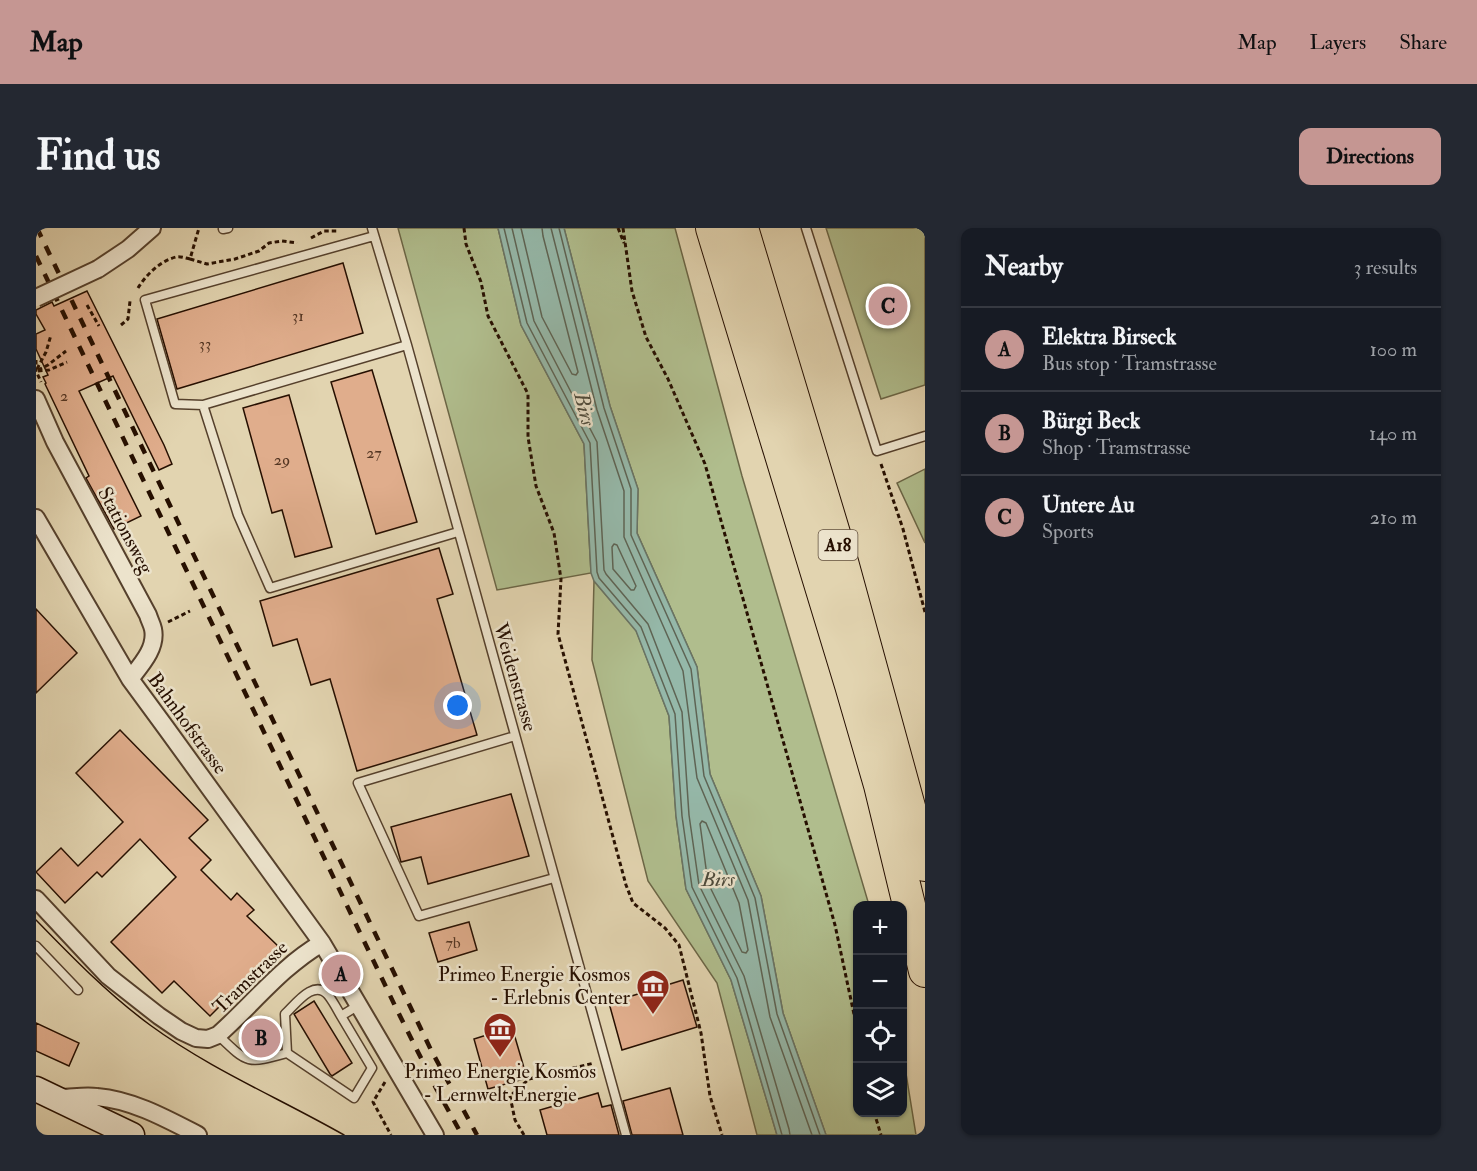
<!DOCTYPE html>
<html lang="en">
<head>
<meta charset="utf-8">
<style>
	body { margin:0; font-family:"IM FELL Double Pica",serif; background:#242831; color:#f1f3f6 }
	.controls { position:absolute; right:18px; bottom:18px; display:grid; overflow:hidden; border-radius:12px; box-shadow:0 2px 4px #0004 }
	.controls button { width:54px; height:54px; display:grid; place-items:center; padding:0; border:0; border-bottom:2px solid #363941; background:#171b24; color:#f1f3f6; font:30px sans-serif }
	.you { position:absolute; left:422px; top:478px; width:21px; height:21px; margin:-15px; border:4px solid #fff; border-radius:50%; background:#1a73e8; box-shadow:0 0 0 9px #1a73e833 }
	.badge { display:grid; place-items:center; width:39px; height:39px; border-radius:50%; background:#c59692; color:#111; font-size:20px; font-weight:700 }
	.pin { position:absolute; translate:-50% -50%; border:3px solid #fff; box-shadow:0 2px 6px #0006 }
	.list { margin:0; padding:0; list-style:none }
	h2 { display:flex; justify-content:space-between; align-items:center; height:78px; margin:0; padding:0 24px; font-size:26px }
	h2 small { font-size:20px; font-weight:400; color:#9ea1a6 }
	.list li { display:grid; grid-template-columns:39px 1fr auto; gap:18px; align-items:center; box-sizing:border-box; height:84px; padding:0 24px; border-top:2px solid #363941 }
	.list b { display:block; font-size:22px; white-space:nowrap }
	.list p { margin:0; font-size:20px; white-space:nowrap; color:#9ea1a6 }
	.list em { font-size:20px; font-style:normal; color:#9ea1a6 }
	.icon { flex:none; width:33px; height:33px; fill:none; stroke:currentColor; stroke-width:2; stroke-linecap:round; stroke-linejoin:round }
	.map { position:relative; flex:none; width:889px; height:907px; overflow:hidden; border-radius:12px }
	header { display:flex; align-items:center; gap:36px; box-sizing:border-box; height:84px; padding:0 30px; background:#c59692; color:#111 }
	header strong { font-size:28px }
	nav { display:flex; gap:33px; margin-inline-start:auto; font-size:21px }
	.intro { display:flex; align-items:center; justify-content:space-between; box-sizing:border-box; height:144px; padding:0 36px }
	h1 { margin:0; font-size:42px }
	.button { padding:15px 27px; border-radius:12px; background:#c59692; color:#111; font-size:21px; font-weight:700 }
	main { display:flex; gap:36px; padding:0 36px }
	aside { flex:1; background:#171b24; border-radius:12px; box-shadow:0 2px 4px #0004 }
	.map>svg:first-child { display:block }
	.green { fill:#b0bd8d; stroke:#6b6646; stroke-width:1.5 }
	.water { fill:#95b8a9; stroke:#697465; stroke-width:1.5 }
	.lines { fill:none; stroke-linecap:round; stroke-linejoin:round }
	.shore { stroke:#5e6454; stroke-width:1.5 }
	.building { fill:#e0ad8c; stroke:#260f00; stroke-width:1.5 }
	.lane-casing { stroke:#55402c; stroke-width:11 }
	.street-casing { stroke:#55402c; stroke-width:20 }
	.secondary-casing { stroke:#260f00; stroke-width:27 }
	.highway-casing { stroke:#260f00; stroke-width:34 }
	.path { stroke:#260f00; stroke-width:3; stroke-dasharray:4.5 3; stroke-linecap:butt }
	.lane { stroke:#ece3cc; stroke-width:8 }
	.street { stroke:#ece3cc; stroke-width:16 }
	.secondary { stroke:#ece3cc; stroke-width:24 }
	.highway { stroke:#e2d4b0; stroke-width:32 }
	.tram { stroke:#260f00; stroke-width:1.5 }
	.rail { stroke:#260f00; stroke-width:4.5; stroke-dasharray:10 10; stroke-linecap:butt }
	.street-bridge-casing { stroke:#55402c; stroke-width:20; stroke-linecap:butt }
	.street-bridge { stroke:#ece3cc; stroke-width:16 }
	.labels { text-anchor:middle; stroke-width:5; stroke-linejoin:round; paint-order:stroke }
	.number-label { font-size:16px; fill:#543623 }
	.shield { fill:#ece3cc; stroke:#614f3d; stroke-width:1.5 }
	.shield-label { font-size:18px; font-weight:bold; fill:#260f00 }
	.street-label { font-size:20px; fill:#260f00; stroke:#ece3cc }
	.poi-label { font-size:20px; fill:#260f00; stroke:#ece3cc; text-anchor:end }
	.water-label { font-size:21px; font-style:italic; fill:#4d4a3b; stroke:#ece3cc }
</style>
</head>
<body>
<header>
<strong>Map</strong>
<nav><a>Map</a><a>Layers</a><a>Share</a></nav>
</header>
<div class="intro"><h1>Find us</h1><a class="button">Directions</a></div>
<main>
<div class="map">
<svg width="889" height="907" viewBox="0 0 889 907">
	<rect width="100%" height="100%" fill="#e2d4b0"/>
	<filter id="stains"><feTurbulence type="fractalNoise" baseFrequency=".00333" numOctaves="4"/><feColorMatrix values="0 0 0 0 .2 0 0 0 0 .09 0 0 0 0 .02 0 0 0 .5 -.17"/></filter>
	<radialGradient id="worn" r=".72"><stop offset=".6" stop-color="#630" stop-opacity="0"/><stop offset="1" stop-color="#630" stop-opacity=".3"/></radialGradient>
	<path class="green" d="M362,0H462L485,97L548,216L555,345L461,362Z
		M528,0H639L706,248L833,677L822,678V884H866L867,827L880,907H790L747,785L725,668L674,546L661,439L601,305L602,261L574,178Z
		M790,0H889V157L845,171Z
		M889,241V315L861,255Z
		M558,353L600,402L633,488L640,588L650,661L695,752L741,907H721L681,755L612,653L556,432Z"/>
	<path class="water" d="M462,0H528L574,178L602,261L601,305L661,439L674,546L725,668L747,785L790,907H741L695,752L650,661L640,588L633,488L600,403L558,353L555,345L548,216L485,97Z"/>
	<g class="lines">
		<path class="shore" d="M468,0L491,95L554,215L561,344L563,350L605,399L639,486L646,588L656,659L701,750L746,907
			M476,0L498,93L561,214L568,342L570,346L612,396L646,484L653,587L663,657L708,748L753,901L754,907
			M485,0L506,89L536,146L540,147L542,144L507,8L506,0
			M515,0L561,182L588,263V309L647,443L661,550L712,672L734,789L776,907
			M523,0L568,180L595,261V307L655,441L668,548L719,670L741,786L784,907
			M578,316L581,317L600,358L598,362H595L577,341L576,319Z
			M666,593L670,595L703,675L712,722L710,725L706,724L672,655L664,596Z"/>
	</g>
	<path class="building" d="M307,35L327,105L141,161L121,91Z
		M51,63L128,217L136,236L123,242L77,148L43,163L105,288L78,301L50,250L53,248L9,156L10,155L7,149L12,147L0,121V106L9,102L0,86V82L16,74L18,78Z
		M336,142L381,294L340,306L295,154Z
		M253,167L296,319L259,329L246,282L236,285L207,180Z
		M403,320L417,366L401,371L441,507L321,543L294,451L275,457L261,411L237,418L224,373Z
		M0,381L41,425L0,465Z
		M84,502L172,592L153,610L175,632L165,642L195,672L201,665L218,682L211,688L243,719L174,788L138,753L126,765L75,714L140,649L104,611L66,649L61,644L29,675L0,644L25,620L42,638L87,594L40,545Z
		M475,566L493,628L392,656L385,629L365,634L355,599Z
		M433,694L441,722L402,734L393,705Z
		M647,752L661,799L586,822L573,775Z
		M278,773L316,835L296,848L294,846L258,786Z
		M232,790L241,800V806L237,814L229,821L217,824L207,814Z
		M0,795L43,815L33,838L0,823Z
		M476,799L491,850L452,861L438,811Z
		M634,860L647,907H596L587,873Z
		M562,865L566,879L575,877L583,907H511L504,882Z"/>
	<g class="lines">
		<defs>
			<path id="lane" d="M336,0L371,117L590,907
				M770,0L841,223L889,208
				M187,1L192,0
				M371,117L167,177L202,287L234,360L422,304
				M167,177L139,176L109,72L338,8
				M479,508L322,555L383,688L518,650
				M0,718L42,762
				M182,807C212,836 211,836 251,825L318,870L336,840L305,788L323,777
				M251,825L249,786C259,777 278,750 292,767C297,773 301,781 305,788"/>
			<path id="street" d="M62,41L92,21L116,0
				M0,171L19,214L112,387C113,391 116,396 117,401C121,420 105,437 94,451
				M0,290L94,451L130,500L286,715L399,907
				M0,671L72,748L123,788L145,803L160,810L172,811L182,807C217,776 245,739 286,715
				M24,870C36,870 49,867 61,869C97,872 131,891 162,907"/>
			<path id="secondary" d="M0,861L96,907"/>
			<path id="highway" d="M676,0L815,457L844,557L889,743
				M706,0L800,312L889,637"/>
		</defs>
		<use href="#lane" class="lane-casing"/>
		<use href="#street" class="street-casing"/>
		<use href="#secondary" class="secondary-casing"/>
		<use href="#highway" class="highway-casing"/>
		<path class="path" d="M428,0L430,16L445,54L452,88L492,166V209L500,258L518,305L525,351L522,406L590,657L597,675L629,700L643,717L665,805L674,868L686,907
			M582,0L588,15
			M587,0L596,63L610,109L632,151L669,236L799,697L822,805
			M275,10L288,3H303
			M154,31L171,36L199,31L223,23L233,15L246,13L261,15
			M102,60C110,47 124,33 140,29C144,28 149,30 154,31L163,0
			M51,77L63,98
			M85,97L92,91L94,73
			M0,132V143L5,154
			M1,141L10,124L15,107
			M2,142L12,137L30,123
			M2,143L13,142L31,134
			M845,236L867,301L889,384
			M132,394L154,383
			M349,854L337,874L355,907
			M838,884L845,907
			M488,907L479,892L474,868L493,851L558,835"/>
		<use href="#lane" class="lane"/>
		<use href="#street" class="street"/>
		<use href="#secondary" class="secondary"/>
		<use href="#highway" class="highway"/>
		<path class="tram" d="M0,692C36,729 72,766 114,797C174,841 243,870 308,907"/>
		<path class="rail" d="M1,0L395,822L441,907
			M0,28L361,782L401,862L426,907"/>
		<defs>
			<path id="street-bridge" d="M0,70L62,41"/>
		</defs>
		<use href="#street-bridge" class="street-bridge-casing"/>
		<use href="#street-bridge" class="street-bridge"/>
	</g>
	<defs>
		<symbol id="museum-pin" viewBox="-11 -11 22 30"><path d="M0 17L-7.5 6A9.5 9.5 0 1 1 7.5 6Z" fill="#8f2418" stroke="#ece3cc"/><path d="M0-6L6-3V-2H-6V-3ZM-5-1h2V3h-2ZM-1-1h2V3h-2ZM3-1h2V3H3ZM-6 4H6V6H-6Z" fill="#fff"/></symbol>
	</defs>
	<g fill-rule="evenodd">
		<use href="#museum-pin" x="598" y="739" width="38" height="52"/>
		<use href="#museum-pin" x="445" y="782" width="38" height="52"/>
	</g>
	<g class="labels">
		<g class="number-label">
			<text x="262" y="93">31</text>
			<text x="169" y="121">33</text>
			<text x="28" y="173">2</text>
			<text x="338" y="230">27</text>
			<text x="246" y="237">29</text>
			<text x="417" y="720">7b</text>
		</g>
		<rect class="shield" x="782.5" y="302" width="39" height="30" rx="4.5"/>
		<g class="shield-label">
			<text x="802" y="323">A18</text>
		</g>
		<g class="street-label">
			<text transform="translate(90 302) rotate(62)" y="7">Stationsweg</text>
			<text transform="translate(480 449) rotate(74)" y="7">Weidenstrasse</text>
			<text transform="translate(152 495) rotate(54)" y="7">Bahnhofstrasse</text>
			<text transform="translate(214 749) rotate(-44)" y="7">Tramstrasse</text>
		</g>
		<g class="poi-label">
			<text x="594" y="753">Primeo Energie Kosmos<tspan x="594" dy="23">- Erlebnis Center</tspan></text>
			<text x="464" y="850" text-anchor="middle">Primeo Energie Kosmos<tspan x="464" dy="23">- Lernwelt Energie</tspan></text>
		</g>
		<g class="water-label">
			<text transform="translate(549 181) rotate(76)" y="7">Birs</text>
			<text x="682" y="658">Birs</text>
		</g>
	</g>
	<rect width="100%" height="100%" filter="url(#stains)"/>
	<rect width="100%" height="100%" fill="url(#worn)"/>
</svg>
<div class="controls">
<button>+</button>
<button>−</button>
<button><svg class="icon" aria-label="locate" viewBox="0 0 24 24"><circle cx="12" cy="12" r="6"/><path d="M12 2v4M12 18v4M2 12h4M18 12h4"/></svg></button>
<button><svg class="icon" aria-label="layers" viewBox="0 0 24 24"><path d="M12 4l9 5-9 5-9-5zM3 14l9 5 9-5"/></svg></button>
</div>
<div class="you"></div>
<div class="pin badge" style="left:305px;top:746px">A</div>
<div class="pin badge" style="left:225px;top:810px">B</div>
<div class="pin badge" style="left:852px;top:78px">C</div>
</div>
<aside>
<h2>Nearby<small>3 results</small></h2>
<ul class="list">
<li><span class="badge">A</span><div><b>Elektra Birseck</b><p>Bus stop · Tramstrasse</p></div><em>100 m</em></li>
<li><span class="badge">B</span><div><b>Bürgi Beck</b><p>Shop · Tramstrasse</p></div><em>140 m</em></li>
<li><span class="badge">C</span><div><b>Untere Au</b><p>Sports</p></div><em>210 m</em></li>
</ul>
</aside>
</main>
</body>
</html>
